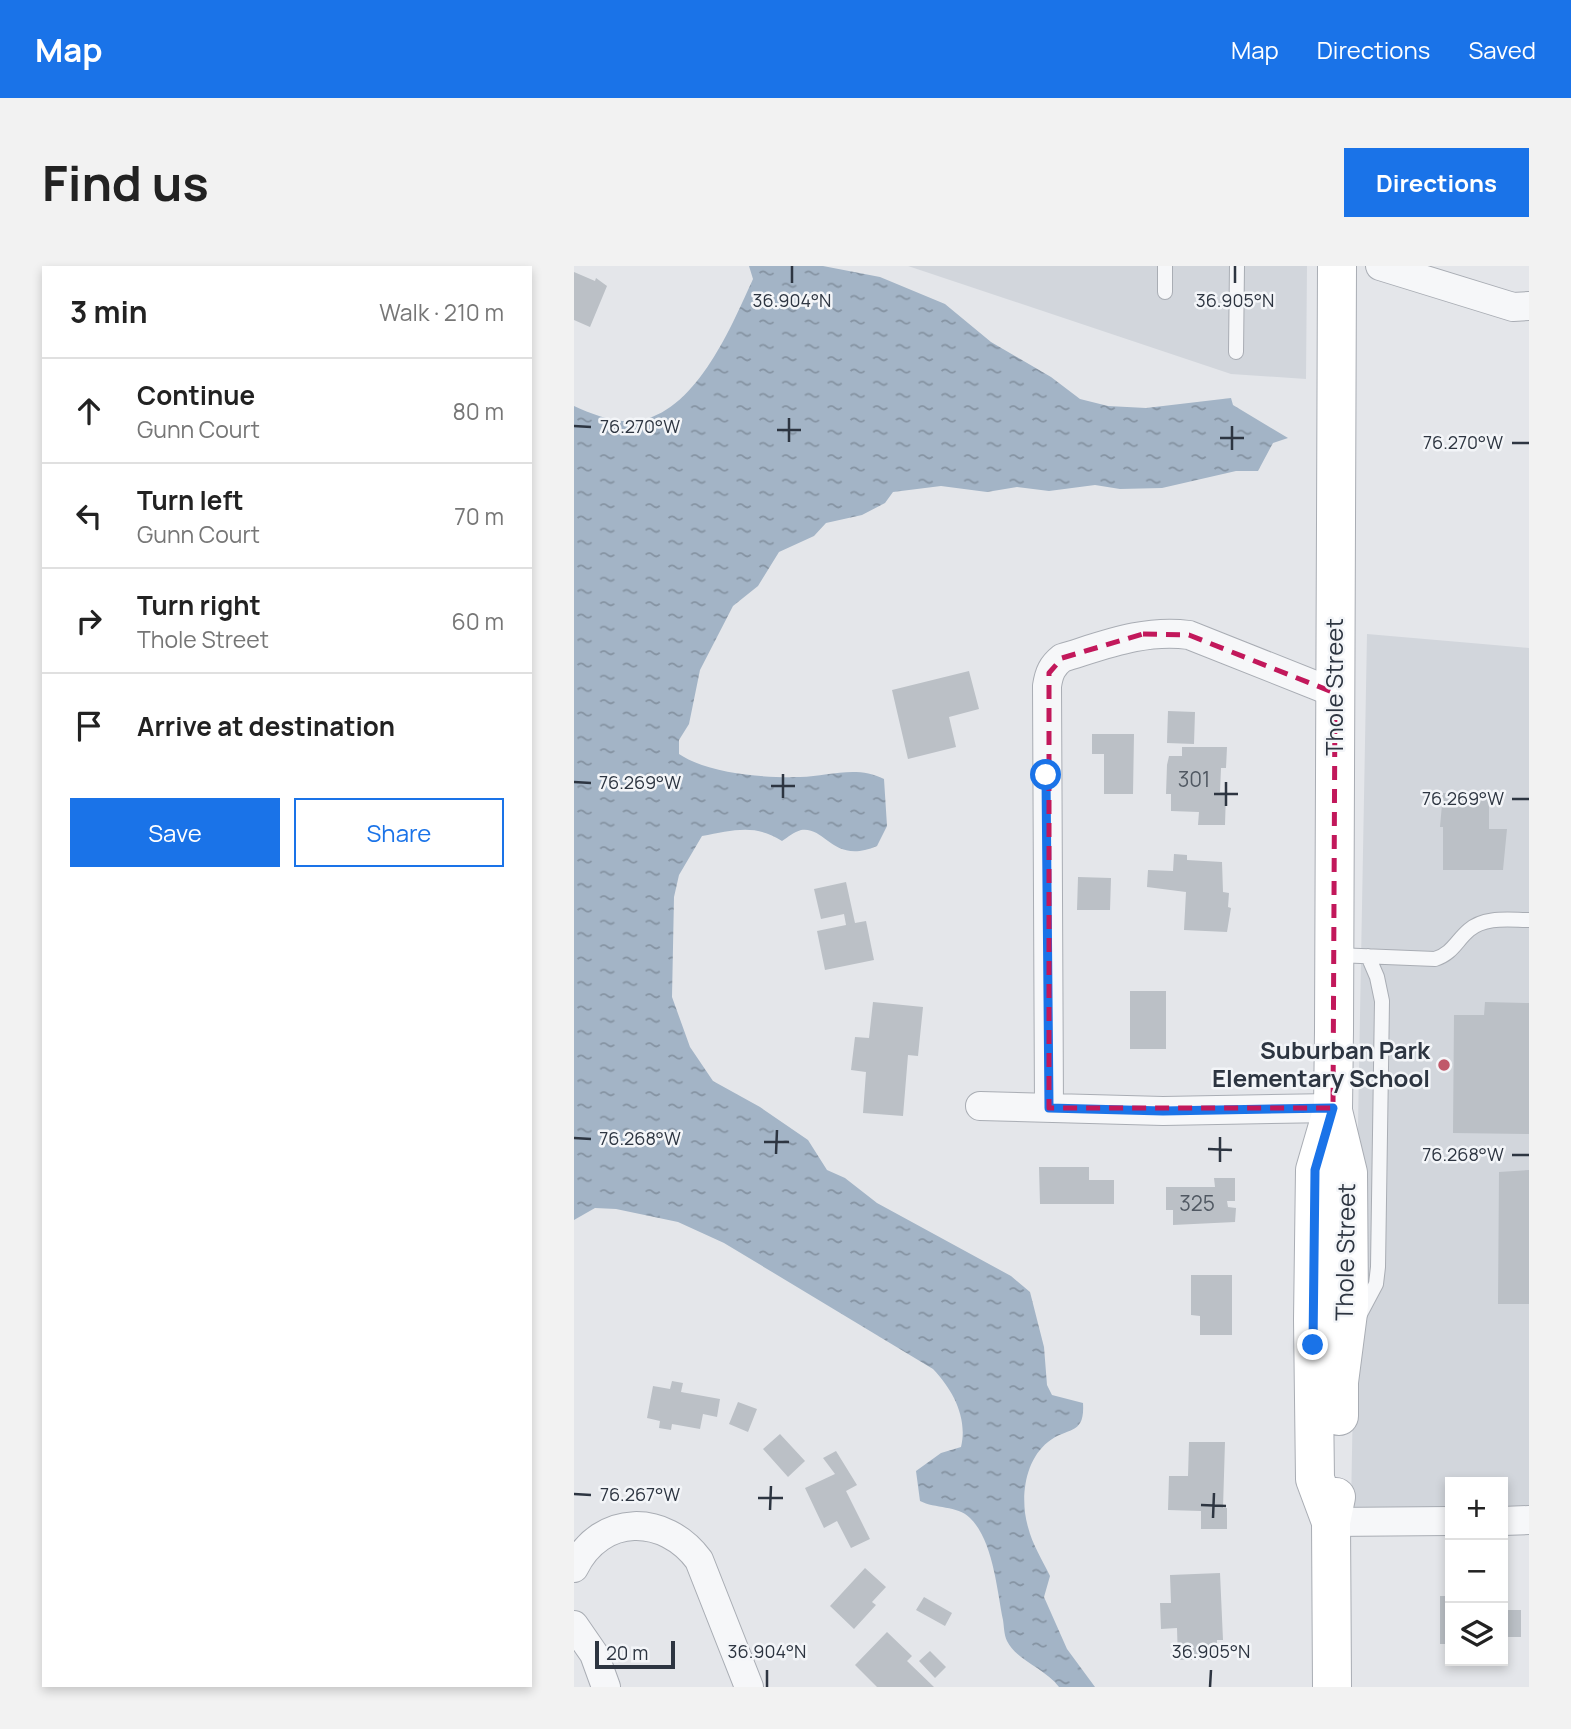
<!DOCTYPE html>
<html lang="en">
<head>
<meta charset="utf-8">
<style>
	body { margin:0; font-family:Manrope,sans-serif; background:#f2f2f2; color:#222 }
	.controls { position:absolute; right:21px; bottom:21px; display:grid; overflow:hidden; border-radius:0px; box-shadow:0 4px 10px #0003 }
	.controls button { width:63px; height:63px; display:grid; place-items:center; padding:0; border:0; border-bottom:2px solid #e0e0e0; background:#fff; color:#222; font:35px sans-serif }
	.scale { position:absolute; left:21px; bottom:18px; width:80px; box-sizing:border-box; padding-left:7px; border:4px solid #2d3541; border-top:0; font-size:19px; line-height:24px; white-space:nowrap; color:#2d3541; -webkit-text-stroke:5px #f3f5f8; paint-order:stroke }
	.stop { position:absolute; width:21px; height:21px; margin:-16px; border:5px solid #1a73e8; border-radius:50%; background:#fff }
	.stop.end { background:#1a73e8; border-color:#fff; box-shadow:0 2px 7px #0008 }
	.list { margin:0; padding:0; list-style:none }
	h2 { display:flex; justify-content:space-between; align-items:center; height:91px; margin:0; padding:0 28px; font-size:30px }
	h2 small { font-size:23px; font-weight:400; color:#767676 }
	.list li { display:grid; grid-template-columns:46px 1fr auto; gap:21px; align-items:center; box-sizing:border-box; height:105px; padding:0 28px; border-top:2px solid #e0e0e0 }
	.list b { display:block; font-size:26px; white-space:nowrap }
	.list p { margin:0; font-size:23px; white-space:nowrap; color:#767676 }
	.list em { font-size:23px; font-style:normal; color:#767676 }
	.actions { display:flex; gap:14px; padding:21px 28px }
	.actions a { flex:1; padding:16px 0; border:2px solid #1a73e8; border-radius:0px; text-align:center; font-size:24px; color:#1a73e8 }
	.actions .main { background:#1a73e8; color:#fff }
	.icon { flex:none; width:38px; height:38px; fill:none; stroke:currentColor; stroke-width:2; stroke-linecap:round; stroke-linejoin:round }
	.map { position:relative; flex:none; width:955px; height:1421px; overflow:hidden; border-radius:0px }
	header { display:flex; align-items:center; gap:42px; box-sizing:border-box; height:98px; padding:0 35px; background:#1a73e8; color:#fff }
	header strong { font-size:33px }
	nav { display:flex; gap:38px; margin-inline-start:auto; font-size:24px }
	.intro { display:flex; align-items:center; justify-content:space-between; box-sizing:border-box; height:168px; padding:0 42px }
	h1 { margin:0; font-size:49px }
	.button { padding:18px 32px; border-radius:0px; background:#1a73e8; color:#fff; font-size:24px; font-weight:700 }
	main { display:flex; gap:42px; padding:0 42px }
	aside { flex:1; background:#fff; border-radius:0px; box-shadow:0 4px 10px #0003 }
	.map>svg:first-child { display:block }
	.built { fill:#d2d6dc }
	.water { fill:url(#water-ripples) }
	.building { fill:#bbc0c6 }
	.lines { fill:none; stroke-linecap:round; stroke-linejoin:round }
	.lane-casing { stroke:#a9adb4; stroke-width:16 }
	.street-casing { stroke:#a9adb4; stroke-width:30 }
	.secondary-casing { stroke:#a9adb4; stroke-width:40 }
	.lane { stroke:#f6f7f9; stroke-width:14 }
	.street { stroke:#f6f7f9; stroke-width:28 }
	.secondary { stroke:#fff; stroke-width:38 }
	.route { stroke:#1a73e8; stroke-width:9 }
	.marked { fill:none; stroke:#c2185b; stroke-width:5; stroke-dasharray:14 9; stroke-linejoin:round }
	.ticks { fill:none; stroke:#2d3541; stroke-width:2.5 }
	.poi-dot { fill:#c05869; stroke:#f3f5f8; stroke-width:2.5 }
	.labels { text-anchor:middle; stroke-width:5; stroke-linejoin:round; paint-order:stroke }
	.number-label { font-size:21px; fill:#505862 }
	.street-label { font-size:24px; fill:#2d3541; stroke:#f3f5f8 }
	.poi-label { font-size:24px; font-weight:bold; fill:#2d3541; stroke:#f3f5f8; text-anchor:end }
	.ticks-label { font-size:18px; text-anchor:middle; fill:#2d3541; stroke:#f3f5f8; stroke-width:5; stroke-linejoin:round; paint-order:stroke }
</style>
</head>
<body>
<header>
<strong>Map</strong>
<nav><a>Map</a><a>Directions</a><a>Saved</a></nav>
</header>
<div class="intro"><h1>Find us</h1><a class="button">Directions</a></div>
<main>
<aside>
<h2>3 min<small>Walk · 210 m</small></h2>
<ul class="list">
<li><svg class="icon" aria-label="ahead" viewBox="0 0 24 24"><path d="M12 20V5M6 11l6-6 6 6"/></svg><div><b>Continue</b><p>Gunn Court</p></div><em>80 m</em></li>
<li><svg class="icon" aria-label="left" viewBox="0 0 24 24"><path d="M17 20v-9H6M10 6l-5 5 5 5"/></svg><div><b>Turn left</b><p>Gunn Court</p></div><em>70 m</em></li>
<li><svg class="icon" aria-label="right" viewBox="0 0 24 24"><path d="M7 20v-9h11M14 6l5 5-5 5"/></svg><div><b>Turn right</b><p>Thole Street</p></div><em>60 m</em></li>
<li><svg class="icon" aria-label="arrive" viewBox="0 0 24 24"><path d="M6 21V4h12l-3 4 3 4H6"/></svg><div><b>Arrive at destination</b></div></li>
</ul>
<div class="actions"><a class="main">Save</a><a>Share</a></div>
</aside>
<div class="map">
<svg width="955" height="1421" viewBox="0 0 955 1421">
	<defs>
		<pattern id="water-ripples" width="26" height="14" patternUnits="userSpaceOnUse" patternTransform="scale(1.75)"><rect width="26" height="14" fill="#a3b4c6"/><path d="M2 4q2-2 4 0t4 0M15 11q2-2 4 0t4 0" fill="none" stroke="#8593a2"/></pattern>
	</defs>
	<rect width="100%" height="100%" fill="#e4e6ea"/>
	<path class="built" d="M334,0H733L732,113L657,108Z
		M793,368L955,382V1242H929V1216H876V1242L777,1241Z"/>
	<path class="water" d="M175,0H249L306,11L371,38L417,76L477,111L506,133L534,140L572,142L657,132L659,139L714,172L699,177L684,205H662L588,222L546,223L521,219L475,225L443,221L413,226L367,220L319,226L311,237L288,249L252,257L240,270L205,286L184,320L159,340L126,404L115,458L105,474V488C135,508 189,512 226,511C255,510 283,499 310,513L313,560L303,580C259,599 252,560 227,564C220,566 214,571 208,575C180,557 158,565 128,570L105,609L100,631L98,731L116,781L139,815L186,841L234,874L253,904L271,912L303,937L437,1010L456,1026L470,1081L473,1119L478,1129L509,1137C511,1170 494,1160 474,1176C450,1195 446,1234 454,1261C458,1278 469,1295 476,1310L470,1331L493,1383L521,1421H485C471,1402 443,1395 433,1375C430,1369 430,1360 429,1354C423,1324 419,1274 396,1252C383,1239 361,1243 346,1235L342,1205L367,1187L387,1181C394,1152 379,1124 359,1103L150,977L104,956L42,943L21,942L0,954V140C19,149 47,159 68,154C124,142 158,59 179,13Z"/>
	<path class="building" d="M0,6L21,15L22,12L33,20L16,61L0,54Z
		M395,405L405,443L375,451L382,481L334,493L318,424Z
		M594,445L621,446L620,478L593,477Z
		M518,468H560L559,528H530V488H518Z
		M608,481H653L652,502H647L646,526H652L651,559H624L625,546L597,545V528H592L593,499L595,490H608Z
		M869,527H915V563H933L929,604H869V561H866Z
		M600,588L613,589V594L648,596L649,626L655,627L654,641L657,642L653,666L610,664L612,626L573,621L574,604L599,605Z
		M504,611L537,612L536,644H503Z
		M272,616L281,657L292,655L300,694L251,704L243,665L272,659L270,648L247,653L240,623Z
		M556,725H592V783H556Z
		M299,736L349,741L344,790L334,789L329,850L289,847L292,806L277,804L281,771L295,772Z
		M911,736L955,737V868L879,867L880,749H910Z
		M465,901H515V914H540V938H466Z
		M955,904V1038H924L925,906Z
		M640,912H661V935H653L654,941L662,942L661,956L599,959V944H592V921H641Z
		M617,1009H658V1069H626V1050L617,1049Z
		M98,1115L109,1117L107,1126L146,1133L143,1151L129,1148L126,1163L98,1158L97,1164L85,1162L86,1155L73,1152L79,1120L96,1123Z
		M164,1136L183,1143L174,1166L155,1158Z
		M206,1168L231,1195L214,1211L189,1183Z
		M615,1176H651L649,1242H653V1263H627V1245L594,1244L595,1210H614Z
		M262,1185L283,1219L272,1225L296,1273L277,1282L263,1255L250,1262L231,1222L261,1208L249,1192Z
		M291,1302L312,1321L298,1336L302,1339L280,1363L256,1340Z
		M646,1307L649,1374H643V1393L604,1394L603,1362L587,1363L586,1337H597L596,1309Z
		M866,1330H876V1378H866Z
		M350,1331L378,1347L371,1360L342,1344Z
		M929,1344H947V1371H929Z
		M313,1366L338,1390L333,1395L360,1421H303L281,1399Z
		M356,1385L372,1401L361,1412L345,1395Z"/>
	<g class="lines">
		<defs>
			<path id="lane" d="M591,0V26
				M662,86L663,0
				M762,689L861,693C879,687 882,675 895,664C911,650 936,654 955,654
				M785,1050L802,1018L804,1001L808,735L803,711L794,690"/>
			<path id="street" d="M806,0L939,41L955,40
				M406,840L589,845L759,842
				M475,842L473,420C475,407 478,400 488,392C531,379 570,363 615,369L761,427
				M929,1255L955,1254
				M757,1256L876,1255
				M0,1302C27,1247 91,1248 125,1294L175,1421
				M0,1359L20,1388L32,1421"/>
			<path id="secondary" d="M759,845L774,907L775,1039L765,1116V1150
				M757,1256L741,1213L739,1054L741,904L759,842L760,765L763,0
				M758,1421L757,1256L762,1231"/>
		</defs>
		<use href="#lane" class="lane-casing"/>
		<use href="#street" class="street-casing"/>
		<use href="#secondary" class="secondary-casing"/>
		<use href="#lane" class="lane"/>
		<use href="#street" class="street"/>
		<use href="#secondary" class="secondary"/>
	</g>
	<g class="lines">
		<path class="route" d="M472,509L475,842L589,845L759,842L741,904L739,1079"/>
	</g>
	<path class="marked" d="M569,368L615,369L761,427L759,842H475V407L488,392Z"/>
	<path class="ticks" d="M218,17V0M661,17V0M0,160L17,161M203,164H227M646,172H670M215,176V152M938,177H955M658,184V160M0,516L17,517M197,520H221M640,528H664M209,532V508M938,533H955M652,540V516M0,872L17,873M190,876H215M634,883L658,884M202,888L203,864M938,889H955M646,896V871M0,1228L17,1229M184,1232H209M627,1239L652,1240M196,1244L197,1220M639,1252L640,1227M193,1421V1404M636,1421L637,1404"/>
	<circle class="poi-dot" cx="870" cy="799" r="7"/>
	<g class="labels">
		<g class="number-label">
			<text x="620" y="521">301</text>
			<text x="623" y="945">325</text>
		</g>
		<g class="street-label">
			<text transform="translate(761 421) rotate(-90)" y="8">Thole Street</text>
			<text transform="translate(772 986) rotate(-89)" y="8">Thole Street</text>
		</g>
		<g class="poi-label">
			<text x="856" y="793">Suburban Park<tspan x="856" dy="28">Elementary School</tspan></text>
		</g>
	</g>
	<g class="ticks-label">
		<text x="218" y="41">36.904°N</text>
		<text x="661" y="41">36.905°N</text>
		<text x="66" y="167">76.270°W</text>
		<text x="889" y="183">76.270°W</text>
		<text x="66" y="523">76.269°W</text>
		<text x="889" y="539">76.269°W</text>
		<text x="66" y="879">76.268°W</text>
		<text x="889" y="895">76.268°W</text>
		<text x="66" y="1235">76.267°W</text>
		<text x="193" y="1392">36.904°N</text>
		<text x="637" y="1392">36.905°N</text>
	</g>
</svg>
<div class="controls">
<button>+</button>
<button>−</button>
<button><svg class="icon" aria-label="layers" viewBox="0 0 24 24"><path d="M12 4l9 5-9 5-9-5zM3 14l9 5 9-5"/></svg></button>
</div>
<div class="scale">20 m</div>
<div class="stop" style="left:472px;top:509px"></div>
<div class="stop end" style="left:739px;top:1079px"></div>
</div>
</main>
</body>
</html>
